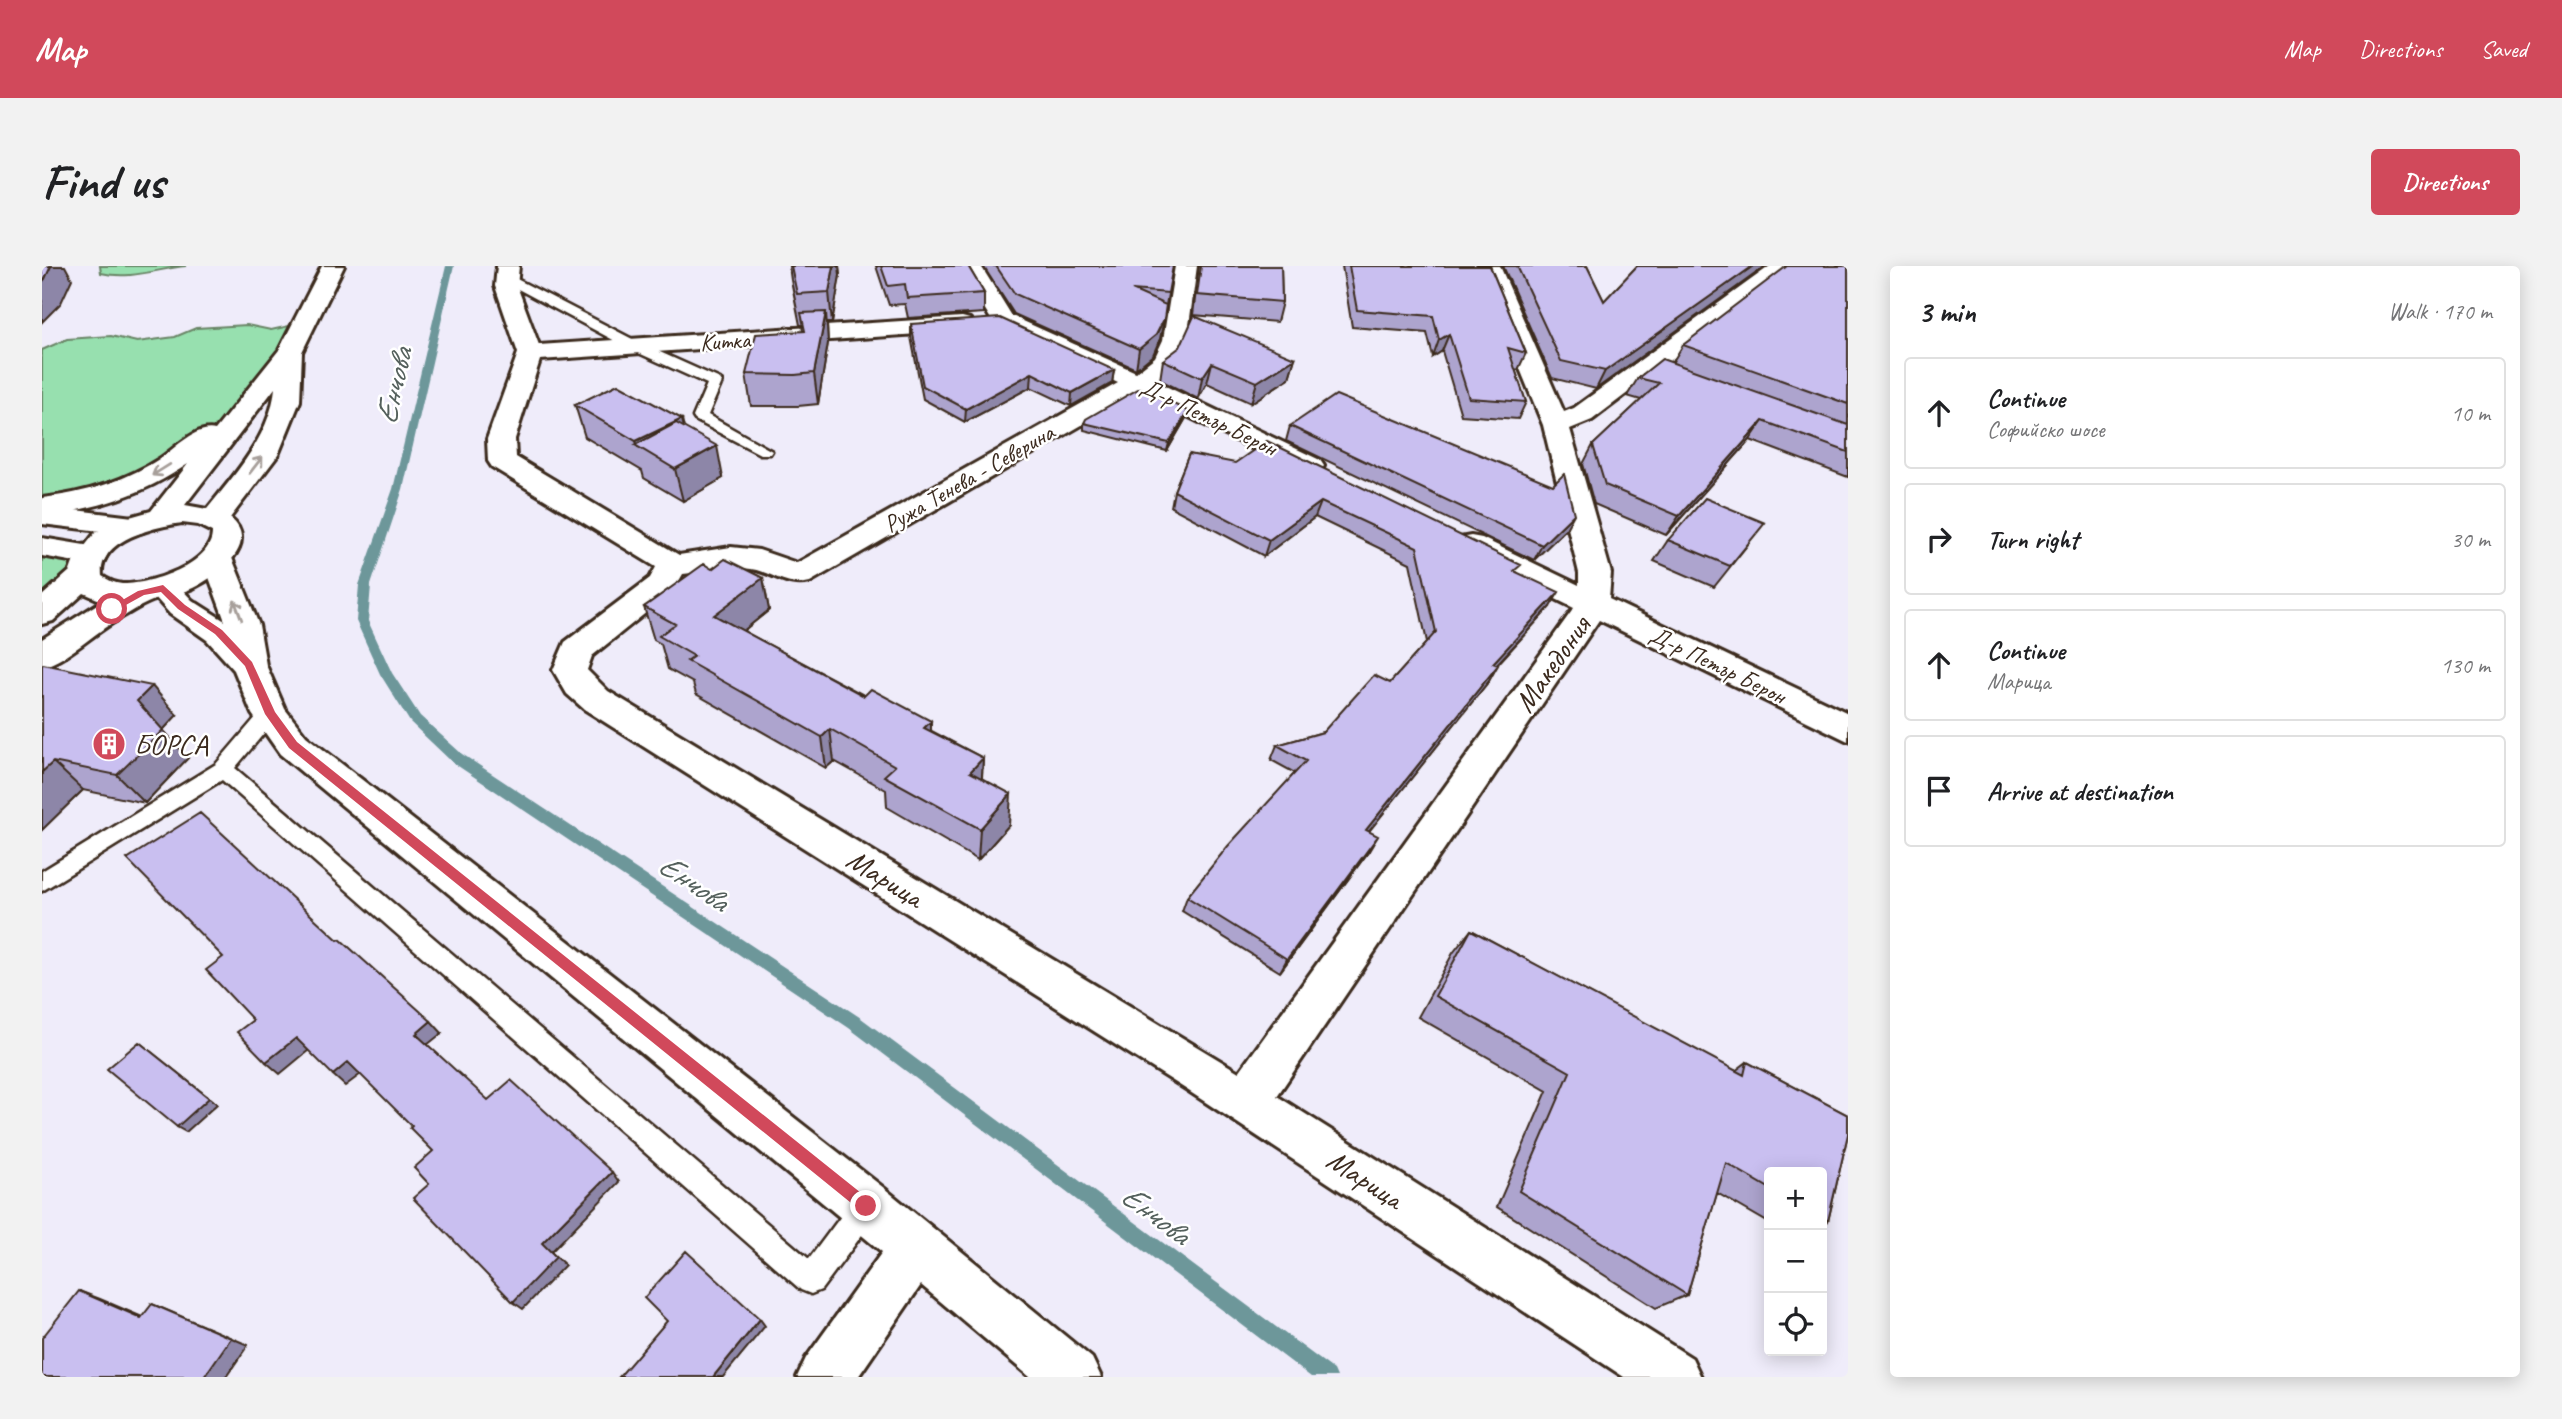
<!DOCTYPE html>
<html lang="en">
<head>
<meta charset="utf-8">
<style>
	body { margin:0; font-family:Caveat,sans-serif; background:#f2f2f2; color:#202124 }
	.controls { position:absolute; right:21px; bottom:21px; display:grid; overflow:hidden; border-radius:7px; box-shadow:0 4px 18px #0003 }
	.controls button { width:63px; height:63px; display:grid; place-items:center; padding:0; border:0; border-bottom:2px solid #e0e0e0; background:#fff; color:#202124; font:35px sans-serif }
	.stop { position:absolute; width:21px; height:21px; margin:-16px; border:5px solid #d1495b; border-radius:50%; background:#fff }
	.stop.end { background:#d1495b; border-color:#fff; box-shadow:0 2px 7px #0008 }
	.list { margin:0; padding:0; list-style:none }
	h2 { display:flex; justify-content:space-between; align-items:center; height:91px; margin:0; padding:0 28px; font-size:30px }
	h2 small { font-size:23px; font-weight:400; color:#757577 }
	.list li { display:grid; grid-template-columns:46px 1fr auto; gap:21px; align-items:center; box-sizing:border-box; height:112px; margin:0 14px 14px; padding:0 14px; border:2px solid #e0e0e0; border-radius:7px }
	.list b { display:block; font-size:26px; white-space:nowrap }
	.list p { margin:0; font-size:23px; white-space:nowrap; color:#757577 }
	.list em { font-size:23px; font-style:normal; color:#757577 }
	.icon { flex:none; width:38px; height:38px; fill:none; stroke:currentColor; stroke-width:2; stroke-linecap:round; stroke-linejoin:round }
	.map { position:relative; flex:none; width:1806px; height:1111px; overflow:hidden; border-radius:7px }
	header { display:flex; align-items:center; gap:42px; box-sizing:border-box; height:98px; padding:0 35px; background:#d1495b; color:#fff }
	header strong { font-size:33px }
	nav { display:flex; gap:38px; margin-inline-start:auto; font-size:24px }
	.intro { display:flex; align-items:center; justify-content:space-between; box-sizing:border-box; height:168px; padding:0 42px }
	h1 { margin:0; font-size:49px }
	.button { padding:18px 32px; border-radius:7px; background:#d1495b; color:#fff; font-size:24px; font-weight:700 }
	main { display:flex; gap:42px; padding:0 42px }
	aside { flex:1; background:#fff; border-radius:7px; box-shadow:0 4px 18px #0003 }
	.map>svg:first-child { display:block }
	.green { fill:#97e0af; stroke:#698566; stroke-width:2 }
	.lines { fill:none; stroke-linecap:round; stroke-linejoin:round }
	.stream { fill:#6d979a; fill-rule:evenodd }
	.lane-casing { stroke:#3b2a1e; stroke-width:5 }
	.street-casing { stroke:#3b2a1e; stroke-width:6 }
	.secondary-casing { stroke:#3b2a1e; stroke-width:6 }
	.lane { fill:#fff; fill-rule:evenodd }
	.street { fill:#fff; fill-rule:evenodd }
	.secondary { fill:#fff; fill-rule:evenodd }
	.wall { fill:#ada4ce; stroke:#3b2a1e; stroke-width:2 }
	.shaded-wall { fill:#8d86a8; stroke:#3b2a1e; stroke-width:2 }
	.building { fill:#c9bff0; stroke:#3b2a1e; stroke-width:2 }
	.oneway { stroke:#a79f9a }
	.route { fill:#d1495b }
	.labels { text-anchor:middle; stroke-width:5; stroke-linejoin:round; paint-order:stroke }
	.far-street-label { font-size:24px; fill:#3b2a1e; stroke:#fff }
	.street-label { font-size:30px; fill:#3b2a1e; stroke:#fff }
	.poi-label { font-size:30px; fill:#3b2a1e; stroke:#fff; text-anchor:start }
	.water-label { font-size:32px; font-style:italic; fill:#54605c; stroke:#fff }
</style>
</head>
<body>
<header>
<strong>Map</strong>
<nav><a>Map</a><a>Directions</a><a>Saved</a></nav>
</header>
<div class="intro"><h1>Find us</h1><a class="button">Directions</a></div>
<main>
<div class="map">
<svg width="1806" height="1111" viewBox="0 0 1806 1111">
	<rect width="100%" height="100%" fill="#efecfa"/>
	<filter id="ink" filterUnits="userSpaceOnUse"><feTurbulence type="fractalNoise" baseFrequency=".0143" numOctaves="2"/><feDisplacementMap in="SourceGraphic" scale="14" xChannelSelector="R" yChannelSelector="G"/><feConvolveMatrix kernelMatrix="1 2 1 2 8 2 1 2 1" color-interpolation-filters="sRGB"/></filter>
	<g filter="url(#ink)">
		<path class="green" d="M58,0H144C115,3 88,14 59,7Z
			M261,57L213,134L165,171L95,218L0,241V84L25,73L69,70L95,76L133,71L154,62L205,59L229,64Z
			M0,281L50,289L0,347Z"/>
		<g class="lines">
			<path class="stream" d="M404,0H412L361,223L329,319L326,355L350,407L378,450L420,488L819,752L1292,1104L1295,1111H1269L807,762L410,496L368,456L338,408L314,355L317,319L351,223Z"/>
			<defs>
				<path id="lane" d="M465,8L600,78L678,113L680,116L666,149L730,185L728,188H718L653,154L651,151L665,118L590,84L461,15L459,12Z
					M228,441L235,443L238,448L193,502L767,993L814,930L824,926L834,930L838,940L834,950L779,1024L769,1028L759,1024L180,514L0,625V605L174,498L221,443Z"/>
				<path id="street" d="M455,0H477L475,20L497,79L920,51L928,53L932,58L928,63L920,65L498,94L473,173L474,191L637,289L689,281L717,284L755,297L1076,117L953,60L917,0H939L970,50L1094,106L1113,91L1121,74L1133,0H1155L1145,74L1132,100L1113,115L1278,194L1282,200L1278,206L1268,208L1258,206L1097,126L768,316C746,322 730,306 709,303C686,299 664,305 641,308L631,325L550,390L545,404L566,425L1197,806L1532,342L1418,286L1414,279L1418,272L1429,270L1440,272L1537,319V307L1501,159L1436,0H1458L1522,146L1532,142L1728,0H1753L1550,154L1528,163L1569,307L1567,333L1806,447V475L1557,354L1235,830L1650,1092L1659,1111H1582L1142,822L542,443L525,428L511,404L523,376L608,312L614,301L450,201L446,195L445,173L476,87L453,20Z
					M0,240L91,251L101,254L106,260L101,266L91,269L0,258Z
					M0,272L61,282L65,289L61,296L50,299L0,290Z
					M175,282L186,285L190,292L217,359L224,399L243,443L264,470L842,922L1050,1092L1059,1111H988L879,1019L816,1111H755L764,1092L840,986L238,488L210,448L192,404L165,374L128,348L105,322L110,315L121,312L132,315L150,334L183,355L160,292L164,285Z"/>
				<path id="secondary" d="M280,0H302L260,86L258,135L236,189L188,252C220,278 175,310 151,322C138,328 124,330 110,335C99,339 88,347 77,353C51,367 29,392 0,401V373L60,335L42,327L11,355L0,358V330L28,305L32,294L53,267L77,254L109,245L146,198C101,229 53,243 0,250V232C43,227 81,216 117,193C133,183 154,159 173,164L237,84ZM233,122C229,169 193,208 165,243L143,239ZM140,257L156,259L170,266C171,298 107,319 80,318C72,317 66,314 60,310C56,273 113,261 140,257Z"/>
			</defs>
			<use href="#lane" class="lane-casing"/>
			<use href="#street" class="street-casing"/>
			<use href="#secondary" class="secondary-casing"/>
			<use href="#lane" class="lane"/>
			<use href="#street" class="street"/>
			<use href="#secondary" class="secondary"/>
		</g>
		<path class="wall" d="M747,0H797L798,9L790,57H785L786,77L776,138L756,140H709L704,108L761,66L760,59H758L749,14Z
			M834,0H926L942,27V47L866,52L863,38L847,39Z
			M941,0H1131L1118,73L1111,89L1094,103L972,48Z
			M1157,0H1239L1240,36L1235,56L1151,49Z
			M1300,0H1448L1484,87L1476,104L1473,103L1484,136L1476,153L1419,149L1400,85L1391,91L1385,67L1310,61Z
			M1461,0H1545L1562,35L1595,0H1724L1554,123L1510,112Z
			M1806,0V211L1708,174L1624,269L1552,238L1541,198L1551,179L1599,134L1585,130L1596,112L1630,97L1641,79Z
			M869,58L1072,104L1070,117L1029,140L989,121L923,156L881,133L869,71Z
			M1253,92L1247,112L1209,137L1165,117L1156,133L1118,114L1121,94Z
			M533,139L642,162L681,212L641,235L602,212L600,205L543,171Z
			M1146,145L1144,152L1125,185L1042,164V157Z
			M1248,160L1524,263L1492,294L1244,175Z
			M1147,188L1475,306L1508,341L1455,399L1447,415L1327,565V585L1238,706L1140,645L1145,631L1253,507L1229,494L1235,479L1281,466L1348,417L1385,376L1368,297L1273,251L1222,290L1129,241L1132,225Z
			M1626,274L1707,277L1672,321L1612,295Z
			M670,303L721,312L727,344L701,365L941,492L940,512L967,559L936,594L845,541L844,524L792,495L784,502L654,428L651,417L626,403L619,378L612,374L602,341Z
			M0,399L135,449L121,464L146,492L103,537L41,524L0,564Z
			M1429,664L1693,805L1705,796L1806,849V868L1786,955L1780,957V906H1727V957L1675,927L1645,1029L1614,1042L1455,941L1505,825L1376,751L1411,687Z"/>
		<path class="shaded-wall" d="M9,0H23L30,13L19,37L0,56V16Z
			M792,0H797L798,9L790,57L787,26Z
			M1711,0H1724L1554,123L1563,105Z
			M784,46L786,77L776,138L772,107Z
			M1122,53L1118,73L1111,89L1094,103L1097,83Z
			M1407,68L1400,85L1391,91L1397,74Z
			M1253,92L1247,112L1209,137L1215,116Z
			M1170,97L1165,117L1156,133L1160,112Z
			M1072,104L1070,117L1029,140L1030,127Z
			M990,107L989,121L923,156L924,143Z
			M1146,145L1144,152L1125,185L1127,177Z
			M640,153L647,185L596,181L594,175Z
			M1721,155L1708,174L1624,269L1637,250Z
			M675,180L681,212L641,235L633,203Z
			M1279,236L1273,251L1222,290L1227,274Z
			M1532,248L1524,263L1492,294L1500,279Z
			M721,312L727,344L680,382L672,349Z
			M1517,326L1508,341L1442,412L1451,397Z
			M1456,399L1447,415L1317,578L1324,564Z
			M110,420L135,449L121,464L146,492L103,537L75,509L95,435Z
			M889,455V487L882,462Z
			M788,463L792,495L784,502L780,471Z
			M941,492L939,524L928,506Z
			M11,496L41,524L0,564V506Z
			M969,528L967,559L936,594L938,563Z
			M1336,570L1327,585L1238,706L1245,693Z
			M389,755L400,767L385,779L374,768Z
			M254,772L267,784L238,808L224,796Z
			M97,776L175,838L144,866L135,861Z
			M306,796L319,808L303,820L291,809Z
			M570,906L577,916L509,986L523,999L481,1043L471,1036L500,977Z
			M37,1025L58,1033L119,1059L99,1052Z
			M110,1038L129,1046L206,1079L184,1111H162Z
			M718,1053L723,1060L681,1111H671Z"/>
		<path class="building" d="M0,0H9L3,13L0,16Z
			M749,0H792L787,26L755,28Z
			M839,0H926L942,27L865,32L863,18L846,20Z
			M954,0H1131L1126,27L1090,24L1124,39L1122,53L1114,69L1097,83L973,28Z
			M1159,0H1239L1240,36L1155,29Z
			M1307,0H1448L1484,87L1466,82L1484,136L1427,132L1407,68L1397,74L1391,50L1315,44Z
			M1475,0H1545L1562,35L1595,0H1711L1563,105L1519,95Z
			M1745,0H1806V138L1641,79Z
			M784,46L772,107L753,109L704,108L714,68L763,65L759,47Z
			M1152,50L1253,92L1215,116L1170,97L1160,112L1121,94L1138,81Z
			M958,52L1072,104L1030,127L990,107L924,143L881,120L869,58Z
			M1620,93L1806,159V186L1721,155L1637,250L1563,219L1551,179L1617,117L1596,112Z
			M576,118L640,153L594,175L533,139Z
			M1098,122L1146,145L1127,177L1042,157L1044,153Z
			M1294,129L1511,219L1522,208L1532,248L1500,279L1248,160Z
			M634,157L675,180L633,203L593,179Z
			M1225,175L1479,299L1472,305L1517,326L1451,397L1456,399L1324,564L1336,570L1245,693L1145,631L1186,580L1264,495L1235,479L1281,466L1332,409L1348,417L1394,366L1375,281L1279,236L1227,274L1132,225L1147,188L1193,197Z
			M1663,232L1723,257L1688,300L1626,274Z
			M683,293L721,312L672,349L822,430L829,423L889,455L882,462L941,492L928,506L969,528L938,563L842,510L853,500L788,463L780,471L645,395L652,390L617,370L633,358L602,341L662,298L670,303Z
			M1,398L110,420L95,435L121,464L75,509L11,496L0,506V399Z
			M158,547L296,674L298,673L389,755L374,768L446,834L469,814L570,906L500,977L514,991L471,1036L371,932L387,918L372,902L391,885L368,862L370,860L306,796L291,809L254,772L224,796L195,766L211,754L164,704L181,691L85,593Z
			M1429,664L1702,809L1705,796L1806,849V868L1786,955L1780,951V906H1727V922L1684,897L1645,1029L1477,925L1528,806L1393,730Z
			M97,776L167,832L135,861L65,803Z
			M644,985L718,1053L671,1111H577L625,1055L602,1032Z
			M37,1025L99,1052L110,1038L189,1072L162,1111H0V1072Z"/>
		<defs><path id="oneway-shaft" d="M-6 0H5M1.5-3L5.5 0L1.5 3" fill="none" stroke-width="1.6" stroke-linecap="round" stroke-linejoin="round" transform="scale(1.75)"/></defs>
		<g class="oneway">
			<use href="#oneway-shaft" transform="translate(214 199) rotate(-52)"/>
			<use href="#oneway-shaft" transform="translate(119 204) rotate(148)"/>
			<use href="#oneway-shaft" transform="translate(196 344) rotate(-111)"/>
		</g>
	</g>
	<path class="route" d="M121,319L143,339L180,364L210,396L233,446L255,476L829,935L832,940L829,945L824,947L819,945L247,482L223,448L203,400L173,368L136,343L119,326L102,329L73,345L65,343L96,325Z"/>
	<defs>
		<symbol id="building-disc" viewBox="-11 -11 22 22"><circle r="9.5" fill="#d1495b" stroke="#fff"/><path d="M-4-6H4V6H1V3H-1V6H-4ZM-2.5-4.3h1.7v1.8h-1.7ZM.8-4.3h1.7v1.8H.8ZM-2.5-1h1.7V.8h-1.7ZM.8-1h1.7V.8H.8Z" fill="#fff"/></symbol>
	</defs>
	<g fill-rule="evenodd">
		<use href="#building-disc" x="48" y="459" width="38" height="38"/>
	</g>
	<g class="labels">
		<g class="far-street-label">
			<text transform="translate(683 75) rotate(-4)" y="8">Китка</text>
			<text transform="translate(1167 151) rotate(26)" y="8">Д-р Петър Берон</text>
			<text transform="translate(927 212) rotate(-30)" y="8">Ружа Тенева - Северина</text>
			<text transform="translate(1676 399) rotate(26)" y="8">Д-р Петър Берон</text>
		</g>
		<g class="street-label">
			<text transform="translate(1510 398) rotate(-55)" y="10">Македония</text>
			<text transform="translate(843 612) rotate(32)" y="10">Марица</text>
			<text transform="translate(1323 913) rotate(33)" y="10">Марица</text>
		</g>
		<g class="poi-label">
			<text x="92" y="488">БОРСА</text>
		</g>
		<g class="water-label">
			<text transform="translate(351 120) rotate(-77)" y="11">Енчова</text>
			<text transform="translate(652 616) rotate(34)" y="11">Енчова</text>
			<text transform="translate(1114 948) rotate(37)" y="11">Енчова</text>
		</g>
	</g>
</svg>
<div class="controls">
<button>+</button>
<button>−</button>
<button><svg class="icon" aria-label="locate" viewBox="0 0 24 24"><circle cx="12" cy="12" r="6"/><path d="M12 2v4M12 18v4M2 12h4M18 12h4"/></svg></button>
</div>
<div class="stop" style="left:70px;top:343px"></div>
<div class="stop end" style="left:824px;top:940px"></div>
</div>
<aside>
<h2>3 min<small>Walk · 170 m</small></h2>
<ul class="list">
<li><svg class="icon" aria-label="ahead" viewBox="0 0 24 24"><path d="M12 20V5M6 11l6-6 6 6"/></svg><div><b>Continue</b><p>Софийско шосе</p></div><em>10 m</em></li>
<li><svg class="icon" aria-label="right" viewBox="0 0 24 24"><path d="M7 20v-9h11M14 6l5 5-5 5"/></svg><div><b>Turn right</b></div><em>30 m</em></li>
<li><svg class="icon" aria-label="ahead" viewBox="0 0 24 24"><path d="M12 20V5M6 11l6-6 6 6"/></svg><div><b>Continue</b><p>Марица</p></div><em>130 m</em></li>
<li><svg class="icon" aria-label="arrive" viewBox="0 0 24 24"><path d="M6 21V4h12l-3 4 3 4H6"/></svg><div><b>Arrive at destination</b></div></li>
</ul>
</aside>
</main>
</body>
</html>
